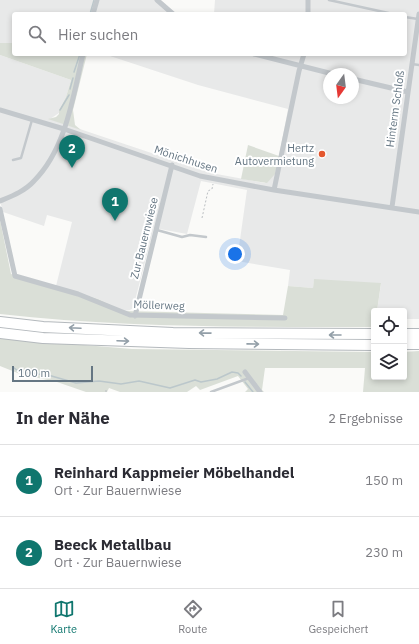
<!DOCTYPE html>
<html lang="de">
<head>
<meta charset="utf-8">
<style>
	body { margin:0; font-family:"IBM Plex Sans",sans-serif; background:#f7f7f7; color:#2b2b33 }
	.controls { position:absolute; right:12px; bottom:12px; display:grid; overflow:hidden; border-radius:4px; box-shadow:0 2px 6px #0003 }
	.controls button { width:36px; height:36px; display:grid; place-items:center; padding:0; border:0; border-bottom:1px solid #e1e1e2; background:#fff; color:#2b2b33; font:20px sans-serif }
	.compass { position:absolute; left:323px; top:68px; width:36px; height:36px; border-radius:50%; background:#fff; box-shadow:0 2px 6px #0003; rotate:194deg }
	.scale { position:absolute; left:12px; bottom:10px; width:81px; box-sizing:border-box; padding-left:4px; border:2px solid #657683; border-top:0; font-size:11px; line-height:14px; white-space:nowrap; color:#657683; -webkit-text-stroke:3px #fff; paint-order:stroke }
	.you { position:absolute; left:235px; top:254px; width:14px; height:14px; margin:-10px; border:3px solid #fff; border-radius:50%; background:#1a73e8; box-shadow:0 0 0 6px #1a73e833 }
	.badge { display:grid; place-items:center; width:26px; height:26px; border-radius:50%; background:#0f766e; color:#fff; font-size:13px; font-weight:700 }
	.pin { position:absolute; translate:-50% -33px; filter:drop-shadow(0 1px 2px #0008) }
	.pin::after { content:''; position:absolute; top:21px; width:14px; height:12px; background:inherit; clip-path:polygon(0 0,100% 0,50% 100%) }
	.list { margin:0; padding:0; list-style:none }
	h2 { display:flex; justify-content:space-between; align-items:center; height:52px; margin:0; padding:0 16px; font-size:17px }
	h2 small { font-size:13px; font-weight:400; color:#7c7c81 }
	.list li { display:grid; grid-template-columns:26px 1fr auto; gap:12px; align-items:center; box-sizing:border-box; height:72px; padding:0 16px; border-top:1px solid #e1e1e2 }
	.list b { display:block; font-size:15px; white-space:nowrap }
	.list p { margin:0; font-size:13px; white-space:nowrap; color:#7c7c81 }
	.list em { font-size:13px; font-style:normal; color:#7c7c81 }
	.icon { flex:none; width:22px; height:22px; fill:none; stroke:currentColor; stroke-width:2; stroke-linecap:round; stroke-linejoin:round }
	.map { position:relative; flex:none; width:419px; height:392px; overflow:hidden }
	.search { position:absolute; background:#fff; box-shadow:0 2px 6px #0003; left:12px; right:12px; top:12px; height:44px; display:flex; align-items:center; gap:10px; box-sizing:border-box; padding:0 14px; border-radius:4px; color:#7c7c81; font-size:15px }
	.sheet { height:196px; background:#fff }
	nav { display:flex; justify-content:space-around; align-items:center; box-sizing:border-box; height:56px; border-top:1px solid #e1e1e2; background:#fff; font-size:11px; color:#7c7c81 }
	nav a { display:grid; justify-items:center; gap:2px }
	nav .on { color:#0f766e }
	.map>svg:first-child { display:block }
	.built { fill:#e8e9e9; fill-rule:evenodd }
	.green { fill:#dadfd7 }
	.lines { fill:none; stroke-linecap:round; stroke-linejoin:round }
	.stream { stroke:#bbc7cb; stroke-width:1.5 }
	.motorway-casing { stroke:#b4b9bd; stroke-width:12 }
	.path { stroke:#bbbfc2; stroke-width:1; stroke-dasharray:2 2; stroke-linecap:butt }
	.service { stroke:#c3c8cc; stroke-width:2.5 }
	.minor { stroke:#c3c8cc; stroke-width:5 }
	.motorway { stroke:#fff; stroke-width:10 }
	.oneway { stroke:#939fa8 }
	.poi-dot { fill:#e4572e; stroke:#fff; stroke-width:1.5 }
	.labels { text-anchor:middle; stroke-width:4; stroke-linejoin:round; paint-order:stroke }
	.street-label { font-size:11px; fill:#657683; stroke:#fff }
	.poi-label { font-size:11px; fill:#657683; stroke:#fff; text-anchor:end }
</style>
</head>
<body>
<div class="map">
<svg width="419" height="392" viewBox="0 0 419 392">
	<rect width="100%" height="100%" fill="#fafaf8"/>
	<path class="built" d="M0,0H161L177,14H14V43H0Z
		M215,0H419V319H404V311H377L381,284L314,280L313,288L288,286L290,270L237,261L247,190L201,181L187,234L154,228L133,308L130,310L124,311L98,299L56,286L72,222L47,215L44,226L3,212L0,201V55L71,80L66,97L60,108L59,113L50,119L211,173L265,183L279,156L288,109L198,85L104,54H405V14H214ZM329,74H353V98H329Z"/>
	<path class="green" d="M0,43H14V54H87L73,110L75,125L81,130L48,119L56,117L59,114V110L66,97L71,80L0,55Z
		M248,145L279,156L275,174L267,183L241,179Z
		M0,220L11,274L98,299L124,311L283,315L288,286L313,288L314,279L381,283L377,311H374V327C250,327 124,328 0,314Z
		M0,338L132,349L374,352V377H404V352L419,351V392H363L365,368H265L262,390L264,392H245L248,389L238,376L200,390L196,386L187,392H120L109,388L107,392H86L57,382L20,374L0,366Z"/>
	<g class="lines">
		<path class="stream" d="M90,14L94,0
			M74,72L80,54
			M70,89L73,78
			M60,110L69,95
			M13,367L18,371L26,373L48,375L76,383L99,381L121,384L139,381L170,388L195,380L201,382L217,379L232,372L238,373L241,376
			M245,382L253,392"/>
		<defs>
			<path id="motorway" d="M0,322L43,327L173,333L374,334
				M0,333L43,338L189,343L374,345
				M404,334H419
				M404,344H419"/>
		</defs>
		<use href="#motorway" class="motorway-casing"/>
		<path class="path" d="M202,218L208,191L212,189L213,184
			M106,392V390"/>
		<path class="service" d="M329,0L393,14
			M405,17L418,19
			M412,64L419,65
			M13,160L21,158L32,120
			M157,230L182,237L190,235L206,237
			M211,392L249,378"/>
		<path class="minor" d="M157,0L173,14
			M93,14L97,0
			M308,14V0
			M254,54L333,74
			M353,79L408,92
			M0,110L64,129L200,176L274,190L419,212
			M274,190L299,71L304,54
			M0,201C12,196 25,191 34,181C66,149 73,97 83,54
			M392,207L419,14
			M0,209L15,276L78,294L130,315L285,318
			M135,316L172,165
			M245,372L260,392"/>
		<use href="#motorway" class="motorway"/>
	</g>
	<defs><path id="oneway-shaft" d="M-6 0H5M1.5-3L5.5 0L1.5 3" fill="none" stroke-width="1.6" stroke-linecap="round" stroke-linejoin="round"/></defs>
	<g class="oneway">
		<use href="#oneway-shaft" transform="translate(75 328) rotate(-177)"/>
		<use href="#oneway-shaft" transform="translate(205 333) rotate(-179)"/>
		<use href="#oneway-shaft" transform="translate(335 335) rotate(180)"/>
		<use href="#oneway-shaft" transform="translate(123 341) rotate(2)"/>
		<use href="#oneway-shaft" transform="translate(253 344) rotate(1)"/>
	</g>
	<circle class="poi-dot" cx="322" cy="154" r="4"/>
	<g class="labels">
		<g class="street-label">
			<text transform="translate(395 109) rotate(-82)" y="4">Hinterm Schloß</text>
			<text transform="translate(186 159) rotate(18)" y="4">Mönichhusen</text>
			<text transform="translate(144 238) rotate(-76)" y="4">Zur Bauernwiese</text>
			<text transform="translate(159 305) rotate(2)" y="4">Möllerweg</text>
		</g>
		<g class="poi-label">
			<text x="314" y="152">Hertz<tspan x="314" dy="13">Autovermietung</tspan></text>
		</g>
	</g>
</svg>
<div class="controls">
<button><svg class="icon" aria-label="locate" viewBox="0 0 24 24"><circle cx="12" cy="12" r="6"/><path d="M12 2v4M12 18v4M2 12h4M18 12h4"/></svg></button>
<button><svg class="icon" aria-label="layers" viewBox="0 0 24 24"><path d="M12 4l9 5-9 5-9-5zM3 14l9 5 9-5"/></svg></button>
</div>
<svg class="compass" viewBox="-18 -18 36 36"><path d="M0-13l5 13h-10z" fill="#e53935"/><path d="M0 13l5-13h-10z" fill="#7c7c81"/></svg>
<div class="scale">100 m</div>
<div class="you"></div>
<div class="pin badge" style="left:115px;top:221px">1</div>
<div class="pin badge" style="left:72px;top:168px">2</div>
<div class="search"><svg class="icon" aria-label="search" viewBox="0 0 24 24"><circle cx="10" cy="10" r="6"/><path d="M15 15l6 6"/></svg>Hier suchen</div>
</div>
<section class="sheet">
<h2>In der Nähe<small>2 Ergebnisse</small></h2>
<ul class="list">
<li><span class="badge">1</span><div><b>Reinhard Kappmeier Möbelhandel</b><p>Ort · Zur Bauernwiese</p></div><em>150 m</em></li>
<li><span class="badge">2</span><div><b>Beeck Metallbau</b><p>Ort · Zur Bauernwiese</p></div><em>230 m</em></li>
</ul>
</section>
<nav>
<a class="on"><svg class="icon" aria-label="map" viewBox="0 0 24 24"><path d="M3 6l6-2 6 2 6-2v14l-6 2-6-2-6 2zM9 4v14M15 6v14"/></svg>Karte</a>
<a><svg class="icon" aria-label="directions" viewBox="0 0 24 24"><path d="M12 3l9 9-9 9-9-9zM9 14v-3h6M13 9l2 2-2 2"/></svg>Route</a>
<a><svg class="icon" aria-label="saved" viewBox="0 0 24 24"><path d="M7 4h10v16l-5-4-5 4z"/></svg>Gespeichert</a>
</nav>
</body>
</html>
